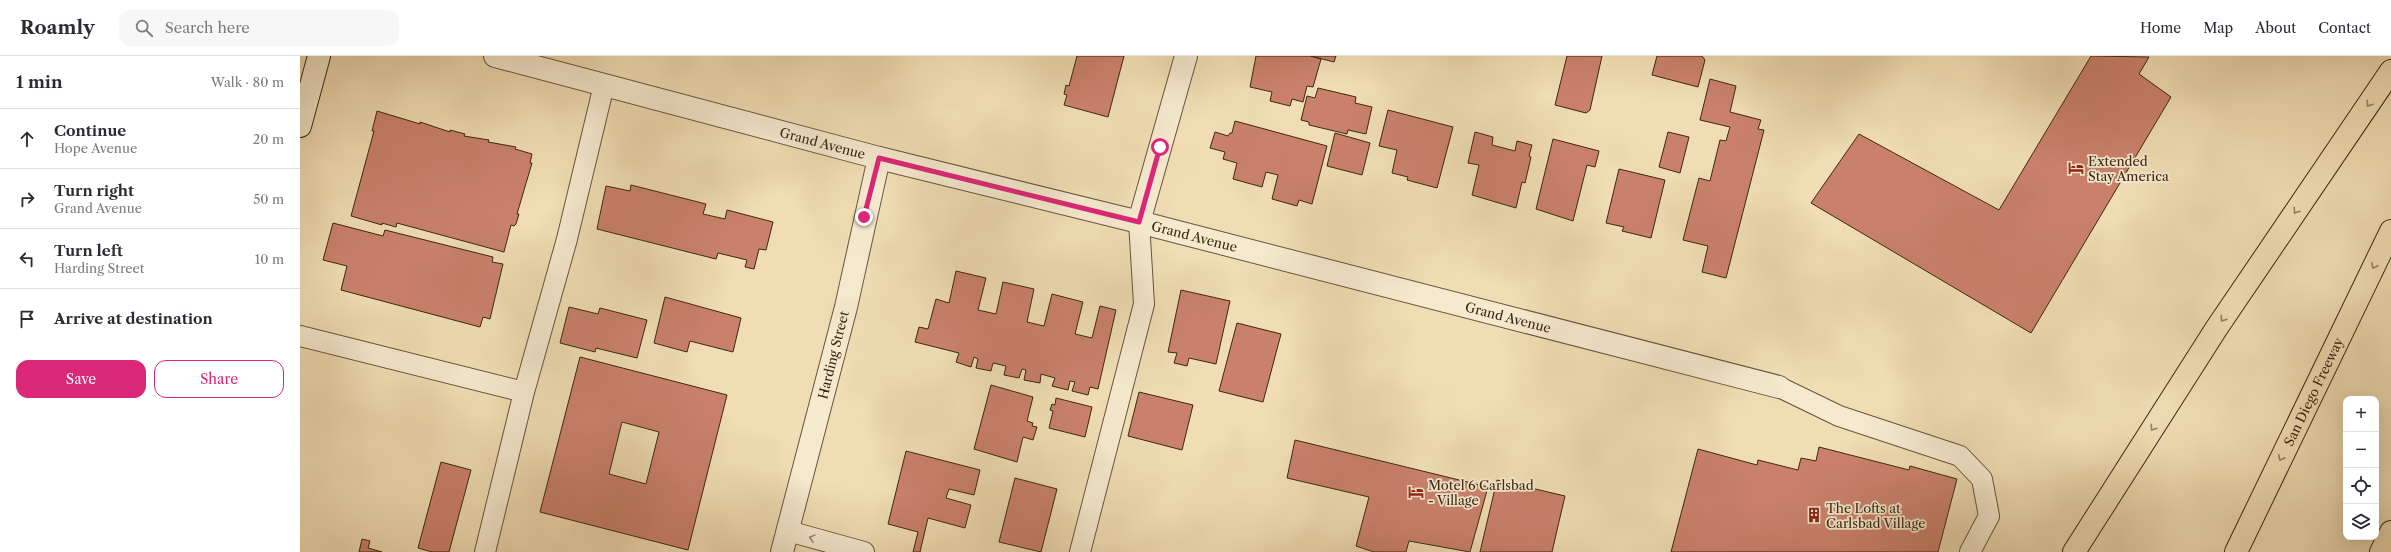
<!DOCTYPE html>
<html lang="en">
<head>
<meta charset="utf-8">
<style>
	body { margin:0; font-family:"Libre Caslon Text",serif; background:#f7f7f7; color:#2b2b33 }
	.controls { position:absolute; right:12px; bottom:12px; display:grid; overflow:hidden; border-radius:8px; box-shadow:0 4px 16px #0002 }
	.controls button { width:36px; height:36px; display:grid; place-items:center; padding:0; border:0; border-bottom:1px solid #e1e1e2; background:#fff; color:#2b2b33; font:20px sans-serif }
	.stop { position:absolute; width:12px; height:12px; margin:-9px; border:3px solid #db2777; border-radius:50%; background:#fff }
	.stop.end { background:#db2777; border-color:#fff; box-shadow:0 1px 4px #0008 }
	.list { margin:0; padding:0; list-style:none }
	h2 { display:flex; justify-content:space-between; align-items:center; height:52px; margin:0; padding:0 16px; font-size:17px }
	h2 small { font-size:13px; font-weight:400; color:#7c7c81 }
	.list li { display:grid; grid-template-columns:26px 1fr auto; gap:12px; align-items:center; box-sizing:border-box; height:60px; padding:0 16px; border-top:1px solid #e1e1e2 }
	.list b { display:block; font-size:15px; white-space:nowrap }
	.list p { margin:0; font-size:13px; white-space:nowrap; color:#7c7c81 }
	.list em { font-size:13px; font-style:normal; color:#7c7c81 }
	.actions { display:flex; gap:8px; padding:12px 16px }
	.actions a { flex:1; padding:9px 0; border:1px solid #db2777; border-radius:12px; text-align:center; font-size:14px; color:#db2777 }
	.actions .main { background:#db2777; color:#fff }
	.icon { flex:none; width:22px; height:22px; fill:none; stroke:currentColor; stroke-width:2; stroke-linecap:round; stroke-linejoin:round }
	.map { position:relative; flex:none; width:2091px; height:496px; overflow:hidden }
	header { display:flex; align-items:center; gap:24px; box-sizing:border-box; height:56px; padding:0 20px; background:#fff; border-bottom:1px solid #e1e1e2 }
	header strong { font-size:19px }
	nav { display:flex; gap:22px; margin-inline-start:auto; font-size:14px }
	.search { width:280px; height:36px; background:#f7f7f7; display:flex; align-items:center; gap:10px; box-sizing:border-box; padding:0 14px; border-radius:12px; color:#7c7c81; font-size:15px }
	main { display:flex }
	aside { flex:1; background:#fff }
	.map>svg:first-child { display:block }
	.building { fill:#ca816c; stroke:#3b2715; fill-rule:evenodd }
	.lines { fill:none; stroke-linecap:round; stroke-linejoin:round }
	.service-casing { stroke:#68543c; stroke-width:22 }
	.minor-casing { stroke:#68543c; stroke-width:24 }
	.tertiary-casing { stroke:#68543c; stroke-width:24 }
	.secondary-casing { stroke:#3b2715; stroke-width:24 }
	.motorway-casing { stroke:#3b2715; stroke-width:24 }
	.service { stroke:#f5e9ce; stroke-width:20 }
	.minor { stroke:#f5e9ce; stroke-width:22 }
	.tertiary { stroke:#f5e9ce; stroke-width:22 }
	.secondary { stroke:#f5e9ce; stroke-width:22 }
	.motorway { stroke:#f0ddb3; stroke-width:22 }
	.oneway { stroke:#968264 }
	.oneway2 { stroke:#988872 }
	.route { stroke:#db2777; stroke-width:5 }
	.labels { text-anchor:middle; stroke-width:3.5; stroke-linejoin:round; paint-order:stroke }
	.street-label { font-size:13px; fill:#3b2715; stroke:#f5e9ce }
	.poi-label { font-size:13px; fill:#3b2715; stroke:#f5e9ce; text-anchor:start }
</style>
</head>
<body>
<header>
<strong>Roamly</strong>
<div class="search"><svg class="icon" aria-label="search" viewBox="0 0 24 24"><circle cx="10" cy="10" r="6"/><path d="M15 15l6 6"/></svg>Search here</div>
<nav><a>Home</a><a>Map</a><a>About</a><a>Contact</a></nav>
</header>
<main>
<aside>
<h2>1 min<small>Walk · 80 m</small></h2>
<ul class="list">
<li><svg class="icon" aria-label="ahead" viewBox="0 0 24 24"><path d="M12 20V5M6 11l6-6 6 6"/></svg><div><b>Continue</b><p>Hope Avenue</p></div><em>20 m</em></li>
<li><svg class="icon" aria-label="right" viewBox="0 0 24 24"><path d="M7 20v-9h11M14 6l5 5-5 5"/></svg><div><b>Turn right</b><p>Grand Avenue</p></div><em>50 m</em></li>
<li><svg class="icon" aria-label="left" viewBox="0 0 24 24"><path d="M17 20v-9H6M10 6l-5 5 5 5"/></svg><div><b>Turn left</b><p>Harding Street</p></div><em>10 m</em></li>
<li><svg class="icon" aria-label="arrive" viewBox="0 0 24 24"><path d="M6 21V4h12l-3 4 3 4H6"/></svg><div><b>Arrive at destination</b></div></li>
</ul>
<div class="actions"><a class="main">Save</a><a>Share</a></div>
</aside>
<div class="map">
<svg width="2091" height="496" viewBox="0 0 2091 496">
	<rect width="100%" height="100%" fill="#f0ddb3"/>
	<filter id="stains"><feTurbulence type="fractalNoise" baseFrequency=".005" numOctaves="4"/><feColorMatrix values="0 0 0 0 .2 0 0 0 0 .09 0 0 0 0 .02 0 0 0 .5 -.17"/></filter>
	<radialGradient id="worn" r=".72"><stop offset=".6" stop-color="#630" stop-opacity="0"/><stop offset="1" stop-color="#630" stop-opacity=".3"/></radialGradient>
	<path class="building" d="M777,0H824L808,61L764,49L767,39L764,38L766,29L769,30Z
		M956,0H1010L1021,3L1013,31L1007,30L1003,46L992,43L990,50L970,45L972,36L950,31Z
		M1011,0H1036L1034,6Z
		M1267,0H1302L1290,54L1286,57L1255,49Z
		M1357,0H1402L1405,4L1398,31L1352,19Z
		M1791,0L1849,1L1839,18L1871,41L1731,277L1511,147L1559,78L1699,154Z
		M1410,23L1436,30L1430,56L1461,64L1458,73L1464,74L1426,222L1402,216L1408,190L1383,184L1399,122L1410,125L1420,84L1426,85L1430,71L1400,64Z
		M1018,32L1056,41L1055,47L1072,51L1066,78L1048,74L1047,78L1009,69V66L1001,64L1007,40L1015,42Z
		M1088,54L1153,71L1137,132L1107,124L1108,121L1092,117L1097,94L1079,90Z
		M77,55L120,68V66L150,76V74L165,78L164,80L189,84L188,86L216,91L215,93L232,98L230,107H232L217,158H219L216,168L214,170L211,169L204,196L97,167L96,171L82,167V169L51,160L74,75H72Z
		M935,65L1027,90L1012,148L999,144L997,150L972,143L978,119L966,116L962,131L933,123L937,107L923,103L925,96L910,92L915,76L928,80L930,77H932Z
		M1175,76L1193,81L1192,89L1215,95L1217,85L1232,89L1229,100L1231,101L1225,127L1222,126L1216,152L1172,139L1179,109L1168,107Z
		M1368,76L1389,81L1380,117L1359,111Z
		M1035,77L1070,87L1062,119L1027,110Z
		M1253,83L1299,95L1295,111L1287,109L1273,165L1236,153Z
		M1319,113L1365,124L1351,182L1322,175L1324,171L1306,167Z
		M331,129L406,148L403,158L425,163L427,154L473,166L466,194L459,193L454,213L445,211L447,204L418,197L416,203L297,173L306,130L330,135Z
		M33,167L83,180L85,174L193,201L192,206L203,208L190,263L183,261L180,271L41,234L47,210L23,204Z
		M656,215L686,222L678,254L696,258L703,226L734,233L727,266L744,270L752,238L783,246L775,278L792,282L800,250L816,254L798,333L790,331L788,339L772,335L775,326L770,325L768,334L752,330L755,322L741,318L740,327L724,324L726,314L722,313L719,322L704,319L706,310L693,307L691,315L676,312L678,303L674,301L671,311L656,306L659,297L615,286L619,271L628,273L636,243L649,247Z
		M881,234L930,245L916,308L889,302L887,310L874,307L877,297L868,296Z
		M365,241L441,262L433,296L390,285L387,296L354,287Z
		M269,251L298,258L300,252L347,264L337,302L296,292L295,296L260,287Z
		M937,267L981,278L963,346L919,335Z
		M280,301L427,339L388,494L240,456ZM322,366L359,376L346,428L309,418Z
		M691,329L733,341L727,365L733,367L732,370L737,371L733,384L723,381L717,406L674,393Z
		M839,336L893,349L882,394L828,380Z
		M756,342L792,351L785,381L749,372L753,355L750,354L752,348L755,349Z
		M995,384L1188,431L1170,496L1109,485L1106,496H1074L1056,490L1069,441L987,422Z
		M1519,391L1609,414L1610,410L1657,423L1638,496H1371L1398,393L1457,409L1458,404L1498,414L1501,402L1516,405Z
		M606,395L680,414L674,439L649,433L646,442L671,449L665,472L628,462L620,496H613L618,476L588,468Z
		M141,406L171,414L149,496H132L118,492Z
		M715,422L757,433L741,496L699,486Z
		M1197,424L1265,440L1252,496H1180Z
		M62,483L70,485L68,492L82,496H59Z"/>
	<g class="lines">
		<defs>
			<path id="service" d="M0,280L224,336
				M1479,331L1539,360L1660,400L1682,423L1689,460L1670,496
				M488,475L564,496
				M185,496L224,336L267,183L304,29
				M780,496L844,248L839,166"/>
			<g id="minor">
				<path id="s1" d="M579,102L839,166L1479,331"/>
				<path d="M839,166L886,0"/>
			</g>
			<g id="tertiary">
				<path id="s2" d="M195,0L579,102L546,251L482,496"/>
			</g>
			<path id="secondary" d="M0,70L19,0"/>
			<g id="motorway">
				<path d="M1774,496L1916,273L2091,15"/>
				<path id="s3" d="M1936,496L2091,175"/>
				<path d="M2081,496L2091,476"/>
			</g>
		</defs>
		<use href="#service" class="service-casing"/>
		<use href="#minor" class="minor-casing"/>
		<use href="#tertiary" class="tertiary-casing"/>
		<use href="#secondary" class="secondary-casing"/>
		<use href="#motorway" class="motorway-casing"/>
		<use href="#service" class="service"/>
		<use href="#minor" class="minor"/>
		<use href="#tertiary" class="tertiary"/>
		<use href="#secondary" class="secondary"/>
		<use href="#motorway" class="motorway"/>
	</g>
	<defs><path id="oneway-chevron" d="M-2-3.5L2.5 0L-2 3.5" fill="none" stroke-width="1.6" stroke-linecap="round" stroke-linejoin="round"/></defs>
	<g class="oneway">
		<use href="#oneway-chevron" transform="translate(2069 48) rotate(124)"/>
		<use href="#oneway-chevron" transform="translate(1996 155) rotate(124)"/>
		<use href="#oneway-chevron" transform="translate(2074 210) rotate(116)"/>
		<use href="#oneway-chevron" transform="translate(1923 263) rotate(124)"/>
		<use href="#oneway-chevron" transform="translate(1853 372) rotate(123)"/>
		<use href="#oneway-chevron" transform="translate(1981 402) rotate(116)"/>
	</g>
	<use class="oneway2" href="#oneway-chevron" transform="translate(512 482) rotate(-165)"/>
	<g class="lines">
		<path class="route" d="M564,161L579,102L839,166L860,91"/>
	</g>
	<defs>
		<symbol id="hotel-bare" viewBox="-9 -9 18 18"><path d="M-6-4.5h1.5V1H6V5H4.5V3h-9V5H-6ZM-4 0a1.8 1.8 0 1 1 3.6 0ZM.5 0V-2.5h3Q6-2.5 6 0Z" fill="#8f2418" stroke="#f5e9ce" stroke-width="2.5" paint-order="stroke"/></symbol>
		<symbol id="building-bare" viewBox="-9 -9 18 18"><path d="M-4-6H4V6H1V3H-1V6H-4ZM-2.5-4.3h1.7v1.8h-1.7ZM.8-4.3h1.7v1.8H.8ZM-2.5-1h1.7V.8h-1.7ZM.8-1h1.7V.8H.8Z" fill="#8f2418" stroke="#f5e9ce" stroke-width="2.5" paint-order="stroke"/></symbol>
	</defs>
	<g fill-rule="evenodd">
		<use href="#hotel-bare" x="1765" y="101" width="22" height="22"/>
		<use href="#hotel-bare" x="1105" y="425" width="22" height="22"/>
		<use href="#building-bare" x="1503" y="448" width="22" height="22"/>
	</g>
	<g class="labels">
		<g class="street-label">
			<text dy="5" stroke="none"><textPath href="#s2" startOffset="339">Grand Avenue</textPath></text>
			<text dy="5" stroke="none"><textPath href="#s1" startOffset="325">Grand Avenue</textPath></text>
			<text dy="5" stroke="none"><textPath href="#s1" startOffset="649">Grand Avenue</textPath></text>
			<text transform="translate(533 299) rotate(-76)" y="5">Harding Street</text>
			<text dy="5" stroke="none"><textPath href="#s3" startOffset="178">San Diego Freeway</textPath></text>
		</g>
		<g class="poi-label">
			<text x="1788" y="110">Extended<tspan x="1788" dy="15">Stay America</tspan></text>
			<text x="1128" y="434">Motel 6 Carlsbad<tspan x="1128" dy="15">- Village</tspan></text>
			<text x="1526" y="457">The Lofts at<tspan x="1526" dy="15">Carlsbad Village</tspan></text>
		</g>
	</g>
	<rect width="100%" height="100%" filter="url(#stains)"/>
	<rect width="100%" height="100%" fill="url(#worn)"/>
</svg>
<div class="controls">
<button>+</button>
<button>−</button>
<button><svg class="icon" aria-label="locate" viewBox="0 0 24 24"><circle cx="12" cy="12" r="6"/><path d="M12 2v4M12 18v4M2 12h4M18 12h4"/></svg></button>
<button><svg class="icon" aria-label="layers" viewBox="0 0 24 24"><path d="M12 4l9 5-9 5-9-5zM3 14l9 5 9-5"/></svg></button>
</div>
<div class="stop" style="left:860px;top:91px"></div>
<div class="stop end" style="left:564px;top:161px"></div>
</div>
</main>
</body>
</html>
